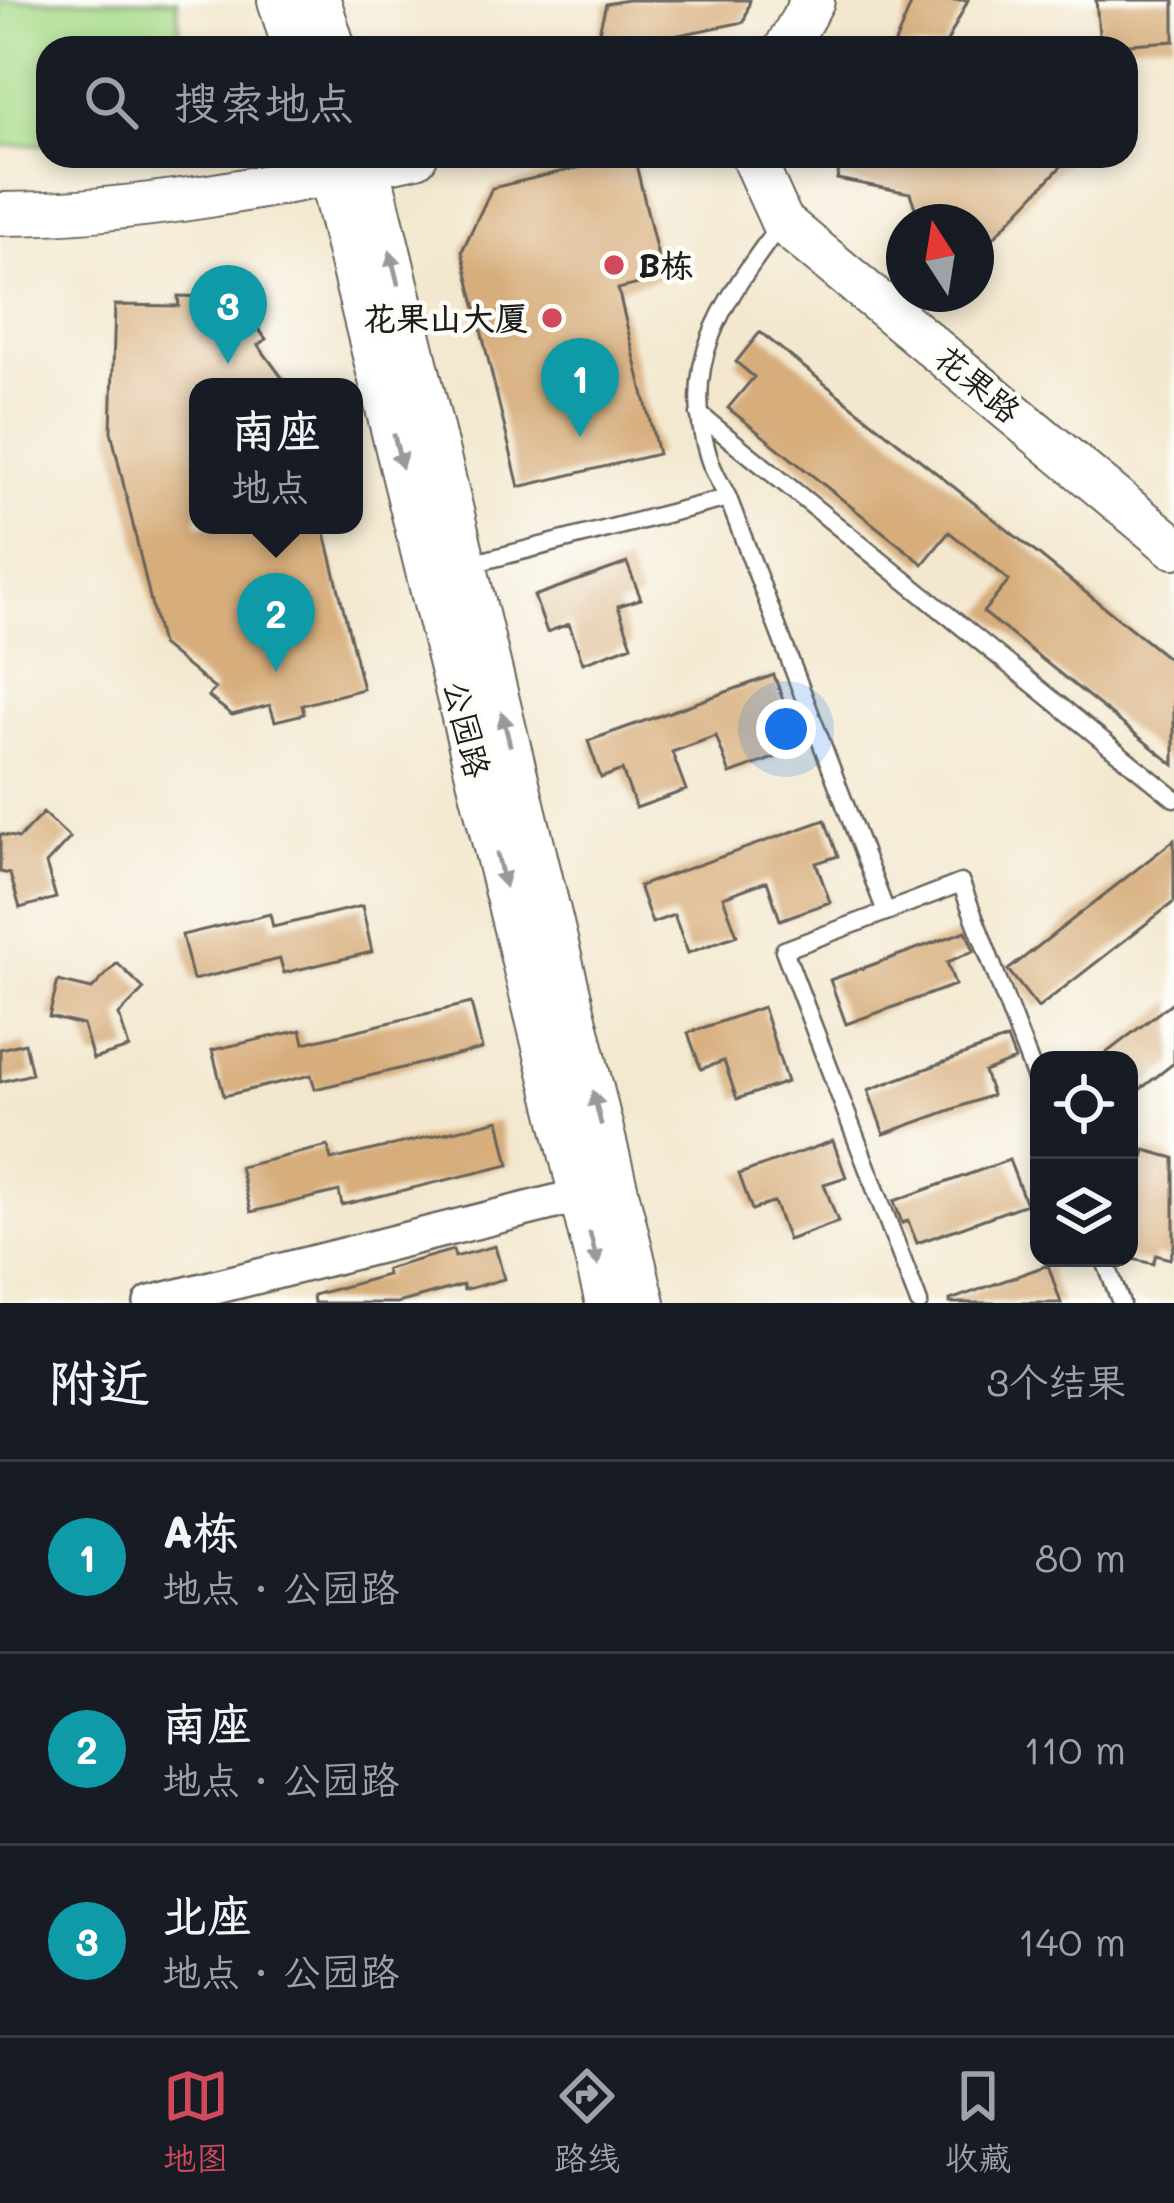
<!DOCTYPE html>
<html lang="zh">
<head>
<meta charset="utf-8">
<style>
	body { margin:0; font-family:Mali,"LXGW WenKai TC",sans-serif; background:#20242c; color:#f1f3f6 }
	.controls { position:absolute; right:36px; bottom:36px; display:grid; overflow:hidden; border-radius:24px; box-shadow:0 6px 18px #0003 }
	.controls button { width:108px; height:108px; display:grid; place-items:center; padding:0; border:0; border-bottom:3px solid #363941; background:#171b24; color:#f1f3f6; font:60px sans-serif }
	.compass { position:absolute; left:886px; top:204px; width:108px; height:108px; border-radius:50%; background:#171b24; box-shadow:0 6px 18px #0003; rotate:348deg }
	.you { position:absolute; left:786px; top:729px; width:42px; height:42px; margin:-30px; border:9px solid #fff; border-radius:50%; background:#1a73e8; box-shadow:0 0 0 18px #1a73e833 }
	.badge { display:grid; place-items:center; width:78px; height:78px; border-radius:50%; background:#d1495b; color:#fff; font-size:39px; font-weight:700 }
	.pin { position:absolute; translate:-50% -99px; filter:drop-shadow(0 3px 6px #0008) }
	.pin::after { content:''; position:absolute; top:63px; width:42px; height:36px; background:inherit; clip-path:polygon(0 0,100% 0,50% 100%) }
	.popup { position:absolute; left:189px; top:378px; width:174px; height:156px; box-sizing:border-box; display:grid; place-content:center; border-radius:24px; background:#171b24; filter:drop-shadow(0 3px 9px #0005); font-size:39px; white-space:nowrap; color:#9ea1a6 }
	.popup b { font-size:45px; color:#f1f3f6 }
	.popup::after { content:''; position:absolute; left:50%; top:100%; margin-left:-24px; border:24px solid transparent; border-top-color:#171b24 }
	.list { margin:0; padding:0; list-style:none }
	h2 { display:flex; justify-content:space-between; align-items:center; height:156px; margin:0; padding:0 48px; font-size:51px }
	h2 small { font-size:39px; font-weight:400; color:#9ea1a6 }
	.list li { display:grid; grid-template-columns:78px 1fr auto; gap:36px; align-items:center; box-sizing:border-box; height:192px; padding:0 48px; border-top:3px solid #363941 }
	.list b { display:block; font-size:45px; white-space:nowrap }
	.list p { margin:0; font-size:39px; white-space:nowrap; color:#9ea1a6 }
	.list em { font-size:39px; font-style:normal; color:#9ea1a6 }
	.icon { flex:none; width:66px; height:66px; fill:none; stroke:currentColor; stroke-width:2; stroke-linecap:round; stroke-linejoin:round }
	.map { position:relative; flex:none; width:1174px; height:1303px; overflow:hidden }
	.search { position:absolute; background:#171b24; box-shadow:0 6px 18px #0003; left:36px; right:36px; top:36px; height:132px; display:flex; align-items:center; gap:30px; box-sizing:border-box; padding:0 42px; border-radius:36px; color:#9ea1a6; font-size:45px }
	.sheet { height:732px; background:#171b24 }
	nav { display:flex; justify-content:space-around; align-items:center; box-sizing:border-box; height:168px; border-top:3px solid #363941; background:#171b24; font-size:33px; color:#9ea1a6 }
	nav a { display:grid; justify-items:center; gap:6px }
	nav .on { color:#d1495b }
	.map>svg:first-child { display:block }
	.green { fill:#a8db8a; stroke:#627c53; stroke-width:3 }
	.building { fill:#d7ad7b }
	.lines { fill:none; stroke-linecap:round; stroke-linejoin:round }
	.service-casing { stroke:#67635b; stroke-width:21 }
	.minor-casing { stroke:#67635b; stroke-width:38 }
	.tertiary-casing { stroke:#67635b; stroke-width:46 }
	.service { stroke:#fff; stroke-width:16 }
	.minor { stroke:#fff; stroke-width:33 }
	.tertiary { stroke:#fff; stroke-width:42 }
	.oneway { fill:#999 }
	.poi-dot { fill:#d1495b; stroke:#fdfcf7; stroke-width:4.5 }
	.labels { text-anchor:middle; stroke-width:9; stroke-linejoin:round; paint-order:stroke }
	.poi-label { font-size:33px; font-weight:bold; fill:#1c1c1c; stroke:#fdfcf7; text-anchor:start }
	.street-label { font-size:33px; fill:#1c1c1c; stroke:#fdfcf7 }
</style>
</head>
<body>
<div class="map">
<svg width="1174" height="1303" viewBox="0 0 1174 1303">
	<rect width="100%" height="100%" fill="#fdfcf7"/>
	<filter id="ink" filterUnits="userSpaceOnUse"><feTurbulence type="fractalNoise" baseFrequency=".00833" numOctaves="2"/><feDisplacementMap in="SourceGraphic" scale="24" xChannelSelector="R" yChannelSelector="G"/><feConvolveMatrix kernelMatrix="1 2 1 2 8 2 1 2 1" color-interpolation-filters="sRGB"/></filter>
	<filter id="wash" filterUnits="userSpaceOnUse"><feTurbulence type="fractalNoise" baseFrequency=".004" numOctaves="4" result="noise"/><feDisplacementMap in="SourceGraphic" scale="48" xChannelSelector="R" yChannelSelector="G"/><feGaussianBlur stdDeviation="2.7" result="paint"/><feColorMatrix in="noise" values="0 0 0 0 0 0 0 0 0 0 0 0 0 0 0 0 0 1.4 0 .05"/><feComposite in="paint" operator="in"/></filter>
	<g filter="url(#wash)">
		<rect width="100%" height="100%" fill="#f3e8cf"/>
		<path class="green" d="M0,0H177L181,48H48V144L0,146Z"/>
		<g id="blocks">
			<path class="building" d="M627,0H750L744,22L613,48H595L606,4Z
				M913,0H968L944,48H893Z
				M1096,0H1174V41L1100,46Z
				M628,156H634L663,278L618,289L658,454L519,487L462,251L492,188Z
				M842,156H1071L976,256V222H920L910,193L837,179Z
				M178,296L209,297L208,314L248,315L266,339L258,345L289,387H198V525H323L363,689L302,705L304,714L275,721L270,705L232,715L208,696L215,689L161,645L111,431L115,305L179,306Z
				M760,332L1174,663V765L983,612L1009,581L991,565L949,532L923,564L728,408L754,377L736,362Z
				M627,563L641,599L618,606L632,645L583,663L569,624L547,632L534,596Z
				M774,675L787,711L765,718L779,756L730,774L716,736L672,752L686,790L636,808L622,770L601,778L588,741Z
				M43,813L70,838L46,864L56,898L20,908L10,874L0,872V834L19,838Z
				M825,820L838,856L816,863L830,902L780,920L767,881L723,897L737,935L688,953L674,915L652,923L639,886Z
				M1174,840V902L1038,1008L1008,970Z
				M362,906L372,952L284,973L280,959L193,980L182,935L270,914L273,927Z
				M966,931L974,951L947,962L955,985L846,1024L830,980Z
				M117,963L144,989L119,1015L129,1048L93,1059L83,1025L49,1017L58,981L92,989Z
				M1174,1001V1063L1129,1098V1060H1097Z
				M471,1003L482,1049L315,1089L311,1075L224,1096L212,1050L301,1030L304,1043Z
				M763,1007L787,1082L737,1099L724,1061L701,1069L688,1033Z
				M1007,1039L1015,1060L984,1072L992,1095L884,1134L868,1090Z
				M25,1043L32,1074L0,1082V1049Z
				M499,1120L509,1165L342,1205L339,1191L251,1212L240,1167L328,1146L331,1160Z
				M833,1141L846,1177L824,1184L838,1222L788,1240L774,1202L752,1210L739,1174Z
				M1145,1150L1174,1158V1246L1170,1259L1156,1255L1153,1264L1129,1258V1216Z
				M1009,1160L1026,1204L917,1243L908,1221L902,1223L894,1201Z
				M495,1246L504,1279L464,1290L463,1285L398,1303H314L313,1295L387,1275L386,1269L453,1250L455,1257Z
				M1048,1265L1061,1303H950V1300Z"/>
		</g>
	</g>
	<g filter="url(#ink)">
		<use href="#blocks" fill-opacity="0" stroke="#67635b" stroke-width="3"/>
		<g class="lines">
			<defs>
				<path id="service" d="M781,223C728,297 678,357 708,455C712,470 721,484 728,498L886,912L784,950L919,1303
					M699,414L1174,798
					M467,565L728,498
					M886,912L961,883L1039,1087
					M1104,1258L1121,1303"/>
				<path id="minor" d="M151,1303L603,1190"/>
				<path id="tertiary" d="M279,0L294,48
					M319,0L334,48
					M786,48L813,0
					M325,156L607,1303
					M366,156L644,1303
					M752,156L782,222L1174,547
					M0,214C138,214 282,185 416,156"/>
			</defs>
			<use href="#service" class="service-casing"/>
			<use href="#minor" class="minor-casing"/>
			<use href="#tertiary" class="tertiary-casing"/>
			<use href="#service" class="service"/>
			<use href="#minor" class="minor"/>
			<use href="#tertiary" class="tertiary"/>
		</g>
		<defs><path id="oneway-solid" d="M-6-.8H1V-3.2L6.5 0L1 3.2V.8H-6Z" transform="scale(3)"/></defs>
		<g class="oneway">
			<use href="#oneway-solid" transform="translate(394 268) rotate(-104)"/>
			<use href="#oneway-solid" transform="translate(398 451) rotate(76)"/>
			<use href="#oneway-solid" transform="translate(506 729) rotate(-104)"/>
			<use href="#oneway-solid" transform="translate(501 870) rotate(76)"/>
			<use href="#oneway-solid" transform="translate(597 1108) rotate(-104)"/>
			<use href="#oneway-solid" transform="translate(594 1249) rotate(76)"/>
		</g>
	</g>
	<g class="poi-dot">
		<circle cx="614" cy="265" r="12"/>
		<circle cx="552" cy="318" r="12"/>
	</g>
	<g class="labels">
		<g class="poi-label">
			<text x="638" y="277">B栋</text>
			<text x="528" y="330" text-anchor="end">花果山大厦</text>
		</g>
		<g class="street-label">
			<text transform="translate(978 384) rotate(40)" y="12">花果路</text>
			<text transform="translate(467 729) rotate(76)" y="12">公园路</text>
		</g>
	</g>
</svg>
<div class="controls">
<button><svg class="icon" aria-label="locate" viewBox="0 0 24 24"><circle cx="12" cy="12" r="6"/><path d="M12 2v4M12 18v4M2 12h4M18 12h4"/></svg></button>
<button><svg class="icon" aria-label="layers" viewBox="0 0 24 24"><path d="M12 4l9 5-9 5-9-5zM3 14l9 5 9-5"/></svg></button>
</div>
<svg class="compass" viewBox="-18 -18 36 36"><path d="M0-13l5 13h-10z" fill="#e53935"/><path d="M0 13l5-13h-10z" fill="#9ea1a6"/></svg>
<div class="you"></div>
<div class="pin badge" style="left:580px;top:437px;background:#0f9aa8">1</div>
<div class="pin badge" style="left:276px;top:672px;background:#0f9aa8">2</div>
<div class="popup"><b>南座</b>地点</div>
<div class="pin badge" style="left:228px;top:364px;background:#0f9aa8">3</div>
<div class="search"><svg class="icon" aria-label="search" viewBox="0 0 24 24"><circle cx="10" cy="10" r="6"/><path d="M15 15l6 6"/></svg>搜索地点</div>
</div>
<section class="sheet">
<h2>附近<small>3个结果</small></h2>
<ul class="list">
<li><span class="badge" style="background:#0f9aa8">1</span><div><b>A栋</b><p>地点 · 公园路</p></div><em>80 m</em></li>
<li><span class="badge" style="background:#0f9aa8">2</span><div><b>南座</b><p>地点 · 公园路</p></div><em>110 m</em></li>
<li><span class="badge" style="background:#0f9aa8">3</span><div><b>北座</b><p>地点 · 公园路</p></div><em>140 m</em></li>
</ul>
</section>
<nav>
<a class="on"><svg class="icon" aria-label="map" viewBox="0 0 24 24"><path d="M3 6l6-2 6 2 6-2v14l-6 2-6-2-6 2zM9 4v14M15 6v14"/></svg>地图</a>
<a><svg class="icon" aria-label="directions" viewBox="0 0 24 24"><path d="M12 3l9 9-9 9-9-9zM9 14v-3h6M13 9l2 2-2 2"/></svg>路线</a>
<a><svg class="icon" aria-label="saved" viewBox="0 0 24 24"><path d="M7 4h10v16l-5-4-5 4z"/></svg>收藏</a>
</nav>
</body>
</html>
